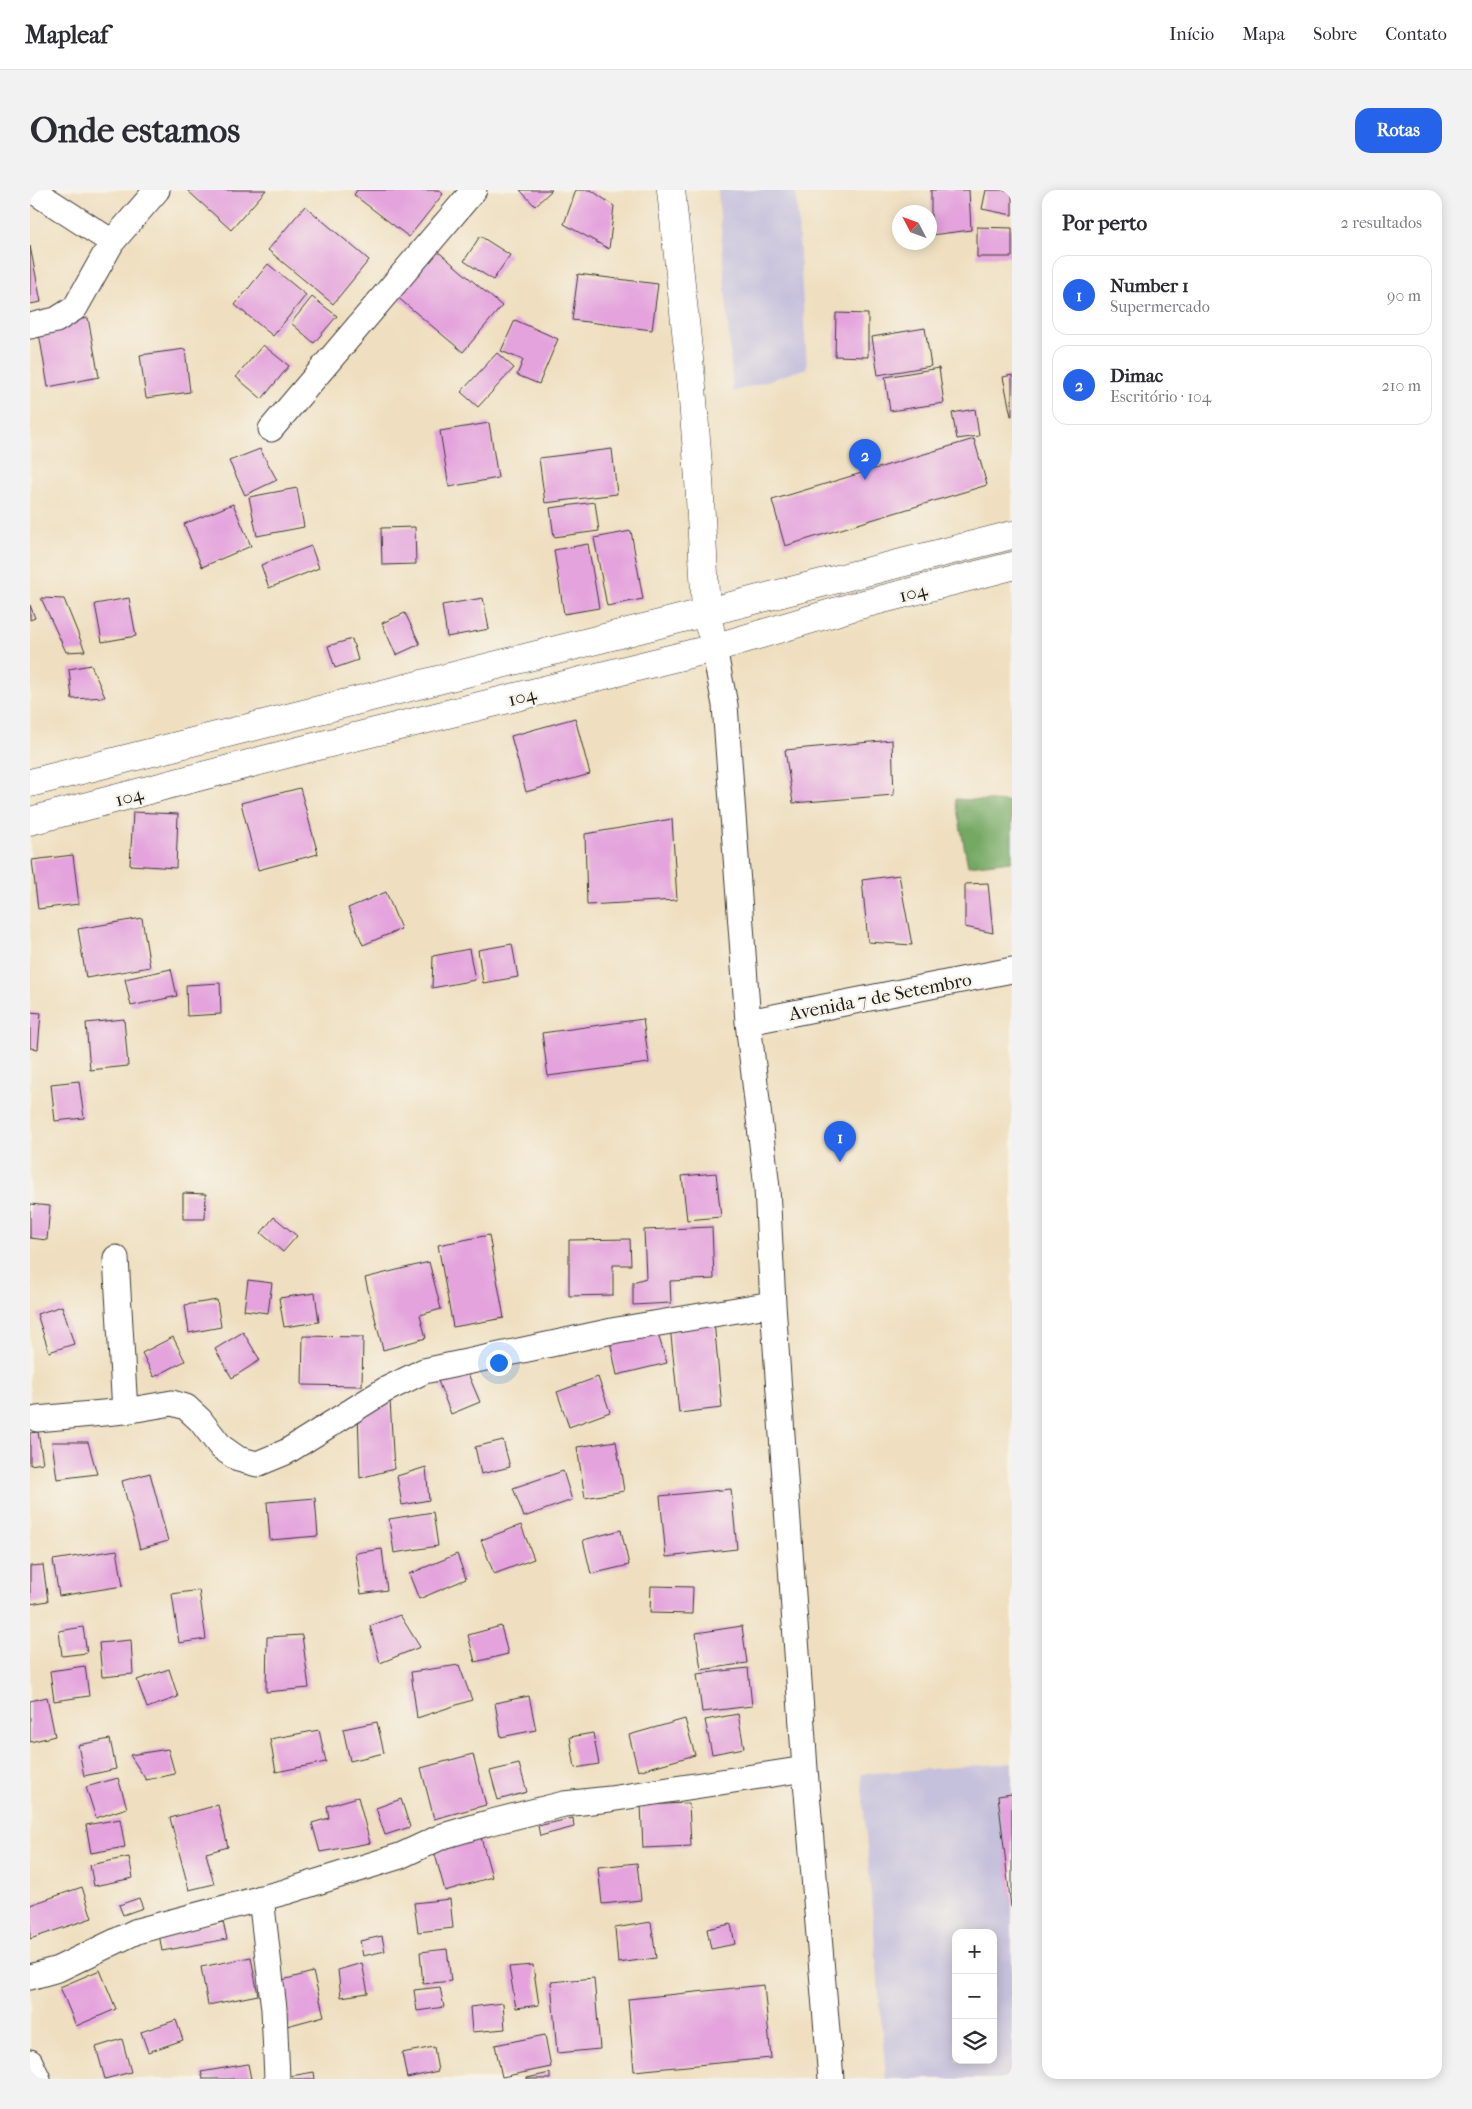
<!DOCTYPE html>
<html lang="pt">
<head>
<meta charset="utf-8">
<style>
	body { margin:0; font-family:"IM FELL French Canon",serif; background:#f2f2f3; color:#2b2b33 }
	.controls { position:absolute; right:15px; bottom:15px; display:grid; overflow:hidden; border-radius:10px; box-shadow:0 2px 12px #0003 }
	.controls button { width:45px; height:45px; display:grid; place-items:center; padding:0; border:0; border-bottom:1px solid #e1e1e2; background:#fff; color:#2b2b33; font:25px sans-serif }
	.compass { position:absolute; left:862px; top:15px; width:45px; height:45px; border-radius:50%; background:#fff; box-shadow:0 2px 12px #0003; rotate:311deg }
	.you { position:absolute; left:468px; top:1172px; width:18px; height:18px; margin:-12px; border:4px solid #fff; border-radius:50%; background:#1a73e8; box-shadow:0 0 0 8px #1a73e833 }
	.badge { display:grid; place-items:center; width:32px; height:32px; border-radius:50%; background:#2563eb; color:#fff; font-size:16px; font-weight:700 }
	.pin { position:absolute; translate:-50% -41px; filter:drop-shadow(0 1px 2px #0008) }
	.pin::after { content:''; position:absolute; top:26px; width:18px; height:15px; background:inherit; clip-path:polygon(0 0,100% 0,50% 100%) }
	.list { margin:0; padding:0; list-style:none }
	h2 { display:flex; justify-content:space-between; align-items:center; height:65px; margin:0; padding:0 20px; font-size:21px }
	h2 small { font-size:16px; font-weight:400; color:#7c7c81 }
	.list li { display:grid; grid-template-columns:32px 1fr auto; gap:15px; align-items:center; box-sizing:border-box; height:80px; margin:0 10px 10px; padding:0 10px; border:1px solid #e1e1e2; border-radius:15px }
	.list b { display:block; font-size:19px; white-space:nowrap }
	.list p { margin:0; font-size:16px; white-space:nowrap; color:#7c7c81 }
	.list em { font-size:16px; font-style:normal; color:#7c7c81 }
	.icon { flex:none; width:28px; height:28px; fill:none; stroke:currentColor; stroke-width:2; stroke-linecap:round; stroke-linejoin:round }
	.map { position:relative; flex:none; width:982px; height:1889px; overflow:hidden; border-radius:15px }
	header { display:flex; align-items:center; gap:30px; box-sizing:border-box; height:70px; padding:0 25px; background:#fff; border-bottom:1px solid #e1e1e2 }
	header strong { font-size:24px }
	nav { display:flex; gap:28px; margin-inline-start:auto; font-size:18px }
	.intro { display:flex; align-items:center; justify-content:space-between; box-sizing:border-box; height:120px; padding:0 30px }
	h1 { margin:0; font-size:35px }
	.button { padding:12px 22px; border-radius:15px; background:#2563eb; color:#fff; font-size:18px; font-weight:700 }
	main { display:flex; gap:30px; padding:0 30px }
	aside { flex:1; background:#fff; border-radius:15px; box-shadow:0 2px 12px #0003 }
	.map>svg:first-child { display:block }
	.industrial { fill:#c5c0db; fill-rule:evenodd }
	.forest { fill:#75a864; stroke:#486240 }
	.building { fill:#e4a3dd }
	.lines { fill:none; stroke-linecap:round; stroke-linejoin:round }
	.minor-casing { stroke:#3c3935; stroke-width:27 }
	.tertiary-casing { stroke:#3c3935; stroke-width:29 }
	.minor { stroke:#fff; stroke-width:25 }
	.tertiary { stroke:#fff; stroke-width:28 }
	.labels { text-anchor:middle; stroke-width:4.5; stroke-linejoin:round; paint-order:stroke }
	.street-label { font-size:19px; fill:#1c1c1c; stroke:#f7f3e8 }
</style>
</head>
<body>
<header>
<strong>Mapleaf</strong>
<nav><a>Início</a><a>Mapa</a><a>Sobre</a><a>Contato</a></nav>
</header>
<div class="intro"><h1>Onde estamos</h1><a class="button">Rotas</a></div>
<main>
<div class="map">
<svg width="982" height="1889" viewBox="0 0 982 1889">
	<rect width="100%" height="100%" fill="#f7f3e8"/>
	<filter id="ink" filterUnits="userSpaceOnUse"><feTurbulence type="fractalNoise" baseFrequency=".02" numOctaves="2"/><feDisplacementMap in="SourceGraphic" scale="10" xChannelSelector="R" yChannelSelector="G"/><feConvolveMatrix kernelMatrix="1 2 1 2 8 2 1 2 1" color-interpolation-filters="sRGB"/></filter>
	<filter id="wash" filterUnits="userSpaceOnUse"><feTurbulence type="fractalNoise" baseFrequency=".0096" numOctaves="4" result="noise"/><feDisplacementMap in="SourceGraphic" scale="20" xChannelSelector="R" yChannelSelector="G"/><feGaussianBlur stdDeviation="1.12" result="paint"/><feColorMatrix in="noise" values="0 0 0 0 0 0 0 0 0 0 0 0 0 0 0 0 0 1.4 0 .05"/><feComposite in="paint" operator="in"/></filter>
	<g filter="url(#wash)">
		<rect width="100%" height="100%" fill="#efdfc0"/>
		<path class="industrial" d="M688,0H766L777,178L703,202Z
			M982,1573V1889H856L831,1584ZM926,1743H963V1870H926Z"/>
		<path class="forest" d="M925,609L982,612V671L938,676Z"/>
		<g id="blocks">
			<path class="building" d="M157,0H236L201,40Z
				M327,0H408L413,4L379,47L324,5Z
				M490,0H522L505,16Z
				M546,0H561L584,16L579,59L534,34Z
				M901,0H939L941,40L901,45Z
				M956,0H982V25L952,19Z
				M275,16L339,70L303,114L238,60Z
				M947,37L982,38V67H947Z
				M450,46L480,65L463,90L434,71Z
				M0,56L11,112L0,114Z
				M405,59L472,116L433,162L366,106Z
				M238,74L276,105L243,146L205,115Z
				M548,84L628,94L622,140L542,130Z
				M282,107L307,126L284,153L261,133Z
				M806,123L838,124V167L805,166Z
				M58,128L69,187L18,197L8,137Z
				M485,130L528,149L509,194L487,185L493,170L471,161Z
				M895,138L901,176L848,185L842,147Z
				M233,155L259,176L232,209L206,187Z
				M155,159L160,202L116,208L110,165Z
				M467,163L484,178L448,217L431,202Z
				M909,178L914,213L860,221L855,187Z
				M982,185V226H981L973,187Z
				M945,219L949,246L927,249L922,223Z
				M459,233L468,288L419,297L410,241Z
				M944,249L957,295L755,356L742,310Z
				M230,259L247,290L215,305L199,271Z
				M582,259L587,304L515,313L509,268Z
				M267,298L274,337L227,346L219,307Z
				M565,312L569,341L524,347L520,318Z
				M203,314L221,356L172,377L154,334Z
				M385,337L386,374L352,375L351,338Z
				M601,341L613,409L577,416L564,348Z
				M558,354L569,418L534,424L524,360Z
				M281,356L289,378L239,398L231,375Z
				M11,408L34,409L55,461L36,462Z
				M99,408L106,446L72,452L65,414Z
				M453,408L459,439L417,447L412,415Z
				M0,415L5,428L0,430Z
				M375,423L390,454L366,465L352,433Z
				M322,449L328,470L305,478L298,456Z
				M61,475L75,507L42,509L39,479Z
				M545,528L560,584L496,602L481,546Z
				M862,550L864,605L763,613L755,560Z
				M270,598L288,664L228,680L211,613Z
				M103,622L148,624L146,678L100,675Z
				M642,629L647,710L557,715L555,644Z
				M43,665L49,714L8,719L2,670Z
				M869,685L882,755L838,752L832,690Z
				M958,693L963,743L935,737V694Z
				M356,702L371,739L333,755L318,718Z
				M112,728L120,777L56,788L48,739Z
				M482,754L488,787L453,793L448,760Z
				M439,759L445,790L402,798L403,766Z
				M141,779L147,806L101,816L95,789Z
				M190,793L191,824L157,826L156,795Z
				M0,822L11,823L8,859L0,858Z
				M94,829L98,876L60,880L56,833Z
				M613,829L619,873L518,886L512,843Z
				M49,891L54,928L25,931L21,894Z
				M686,983L691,1027L657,1030L652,986Z
				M153,1003L176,1004L175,1029H153Z
				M0,1014L20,1016L17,1050L0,1048Z
				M244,1027L267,1046L253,1062L231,1043Z
				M682,1037L684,1089L640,1091L641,1113L603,1115V1092L616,1088L614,1040Z
				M459,1045L474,1128L423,1137L408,1055Z
				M600,1049L601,1075H583V1105L539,1106V1050Z
				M399,1072L411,1119L390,1125L396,1148L353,1160L335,1088Z
				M218,1090L242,1093L238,1123L214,1120Z
				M285,1103L289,1132L254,1137L249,1108Z
				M187,1110L191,1137L159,1143L155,1115Z
				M32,1116L44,1154L19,1162L7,1124Z
				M684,1131L692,1218L649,1223L640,1136Z
				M627,1141L637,1173L587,1185L580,1151Z
				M213,1142L230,1170L202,1188L185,1159Z
				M273,1146L333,1147L332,1196L272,1195Z
				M143,1147L155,1171L124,1187L112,1163Z
				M436,1179L450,1212L421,1224L408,1191Z
				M568,1187L580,1222L539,1237L527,1202Z
				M360,1210L364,1279L330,1288L328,1221Z
				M8,1242L13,1273L0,1275V1243Z
				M473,1250L480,1277L451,1284L445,1257Z
				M586,1251L594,1301L555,1308L547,1257Z
				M22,1252H58L67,1284L27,1289Z
				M396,1277L399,1310L372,1315L367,1286Z
				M533,1281L542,1310L494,1327L483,1298Z
				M120,1283L138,1351L110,1359L92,1291Z
				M701,1299L707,1359L636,1367L630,1306Z
				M285,1308L288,1346L240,1350L237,1312Z
				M403,1322L408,1356L364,1363L359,1329Z
				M491,1335L504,1369L464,1384L451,1350Z
				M591,1340L599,1375L561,1384L553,1350Z
				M352,1359L357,1400L331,1404L325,1363Z
				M87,1360L93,1396L29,1406L23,1370Z
				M427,1364L436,1389L389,1409L379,1384Z
				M13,1375L18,1411L0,1414V1376Z
				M621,1396L663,1397L662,1424L620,1423Z
				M169,1400L176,1449L149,1453L142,1404Z
				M370,1425L390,1457L350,1473L340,1436Z
				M471,1436L478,1464L445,1472L438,1445Z
				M712,1436L717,1473L671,1480L666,1443Z
				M53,1437L57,1463L32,1466L29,1441Z
				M272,1445L279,1498L236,1502L237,1447Z
				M101,1450L103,1484L72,1487L69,1453Z
				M429,1475L442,1510L387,1528L381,1482Z
				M55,1476L59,1506L24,1511L20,1481Z
				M718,1478L722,1516L672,1522L667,1484Z
				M139,1479L148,1507L117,1518L107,1490Z
				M499,1506L506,1540L471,1547L465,1513Z
				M17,1507L25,1546L0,1552V1511Z
				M708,1524L714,1558L682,1564L675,1530Z
				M655,1529L665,1565L608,1581L599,1545Z
				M347,1532L354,1563L320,1571L313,1539Z
				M289,1540L296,1572L246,1582L240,1549Z
				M563,1543L569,1574L545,1578L540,1547Z
				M80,1549L86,1579L54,1586L48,1555Z
				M138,1559L145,1584L116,1590L100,1565Z
				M443,1564L456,1615L404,1629L391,1578Z
				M489,1574L497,1602L468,1610L460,1581Z
				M88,1588L97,1618L66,1628L56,1597Z
				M982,1604V1717H981L968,1606Z
				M328,1607L340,1653L290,1662L282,1633L299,1628L297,1616Z
				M371,1609L380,1637L355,1645L346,1618Z
				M659,1613L661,1656L613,1658L611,1615Z
				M188,1615L198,1657L176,1663L184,1694L159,1700L140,1628Z
				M543,1628L544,1637L510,1646L508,1636Z
				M90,1629L95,1657L61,1663L56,1635Z
				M450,1644L462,1687L415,1701L403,1657Z
				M99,1667L103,1688L64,1696L60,1675Z
				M607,1673L611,1710L572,1714L568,1677Z
				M52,1697L62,1728L0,1749V1715Z
				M109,1708L113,1718L93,1725L89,1715Z
				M420,1709L423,1738L388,1742L384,1713Z
				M193,1732L197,1749L132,1761L129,1744Z
				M621,1732L626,1768L588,1773L585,1738Z
				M701,1734L705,1754L681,1759L677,1739Z
				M352,1746L355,1761L333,1766L330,1751Z
				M417,1759L421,1791L393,1794L390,1762Z
				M221,1767L228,1805L178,1815L171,1777Z
				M332,1773L338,1803L311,1807L308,1780Z
				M503,1775L509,1815L486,1818L479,1777Z
				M70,1780L86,1819L46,1836L30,1797Z
				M283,1782L294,1826L257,1836L245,1792Z
				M564,1788L570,1859L527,1863L521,1792Z
				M734,1795L741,1868L604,1881L598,1809Z
				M410,1797L414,1817L387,1821L384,1800Z
				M473,1813L475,1839L442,1842L440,1817Z
				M146,1830L153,1850L118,1862L111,1842Z
				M515,1845L521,1877L472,1887L465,1855Z
				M92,1849L101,1882L75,1889L66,1857Z
				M404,1857L408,1881L377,1888L372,1863Z
				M218,1874L221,1889H173L171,1882Z
				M284,1882L285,1889H249V1888Z
				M520,1883V1889H497V1888Z"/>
		</g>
	</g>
	<g filter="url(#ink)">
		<use href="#blocks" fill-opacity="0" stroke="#3c3935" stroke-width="1"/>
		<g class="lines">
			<defs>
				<path id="minor" d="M2,0L82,52L127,0
					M0,136L26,130L45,118L82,52
					M241,239L444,0
					M684,458L695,515L718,832L737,998L743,1114L775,1579L801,1889
					M718,832L982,780
					M86,1068L95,1221L142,1213L156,1217L170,1230L191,1257L208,1269L227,1274L256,1262L355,1200L394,1181L587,1140L743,1114
					M7,1229L95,1221
					M231,1708L244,1819L247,1889
					M0,1787L28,1779L107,1741L255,1702L370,1666L413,1646L458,1633L534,1614L580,1609L775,1579
					M0,1872L8,1889"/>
				<path id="tertiary" d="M641,0L662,197L669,289L676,422L680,439
					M0,593L982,345
					M0,631L268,561L684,458L822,417L982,376"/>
			</defs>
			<use href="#minor" class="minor-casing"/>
			<use href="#tertiary" class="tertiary-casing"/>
			<use href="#minor" class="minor"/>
			<use href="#tertiary" class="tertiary"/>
		</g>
	</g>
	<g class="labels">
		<g class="street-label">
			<text transform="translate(883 402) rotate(-14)" y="7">104</text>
			<text transform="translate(492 506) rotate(-14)" y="7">104</text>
			<text transform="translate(99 606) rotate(-15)" y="7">104</text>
			<text transform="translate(850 806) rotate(-11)" y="7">Avenida 7 de Setembro</text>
		</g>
	</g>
</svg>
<div class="controls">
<button>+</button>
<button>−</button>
<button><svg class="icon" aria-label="layers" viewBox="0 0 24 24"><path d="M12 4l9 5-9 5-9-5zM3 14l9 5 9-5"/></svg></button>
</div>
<svg class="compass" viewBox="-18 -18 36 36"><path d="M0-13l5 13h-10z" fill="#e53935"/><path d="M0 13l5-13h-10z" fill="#7c7c81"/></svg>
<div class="you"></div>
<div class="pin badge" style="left:810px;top:972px">1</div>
<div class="pin badge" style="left:835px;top:290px">2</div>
</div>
<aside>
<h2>Por perto<small>2 resultados</small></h2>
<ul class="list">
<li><span class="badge">1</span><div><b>Number 1</b><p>Supermercado</p></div><em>90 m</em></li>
<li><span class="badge">2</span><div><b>Dimac</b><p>Escritório · 104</p></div><em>210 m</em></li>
</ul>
</aside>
</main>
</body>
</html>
